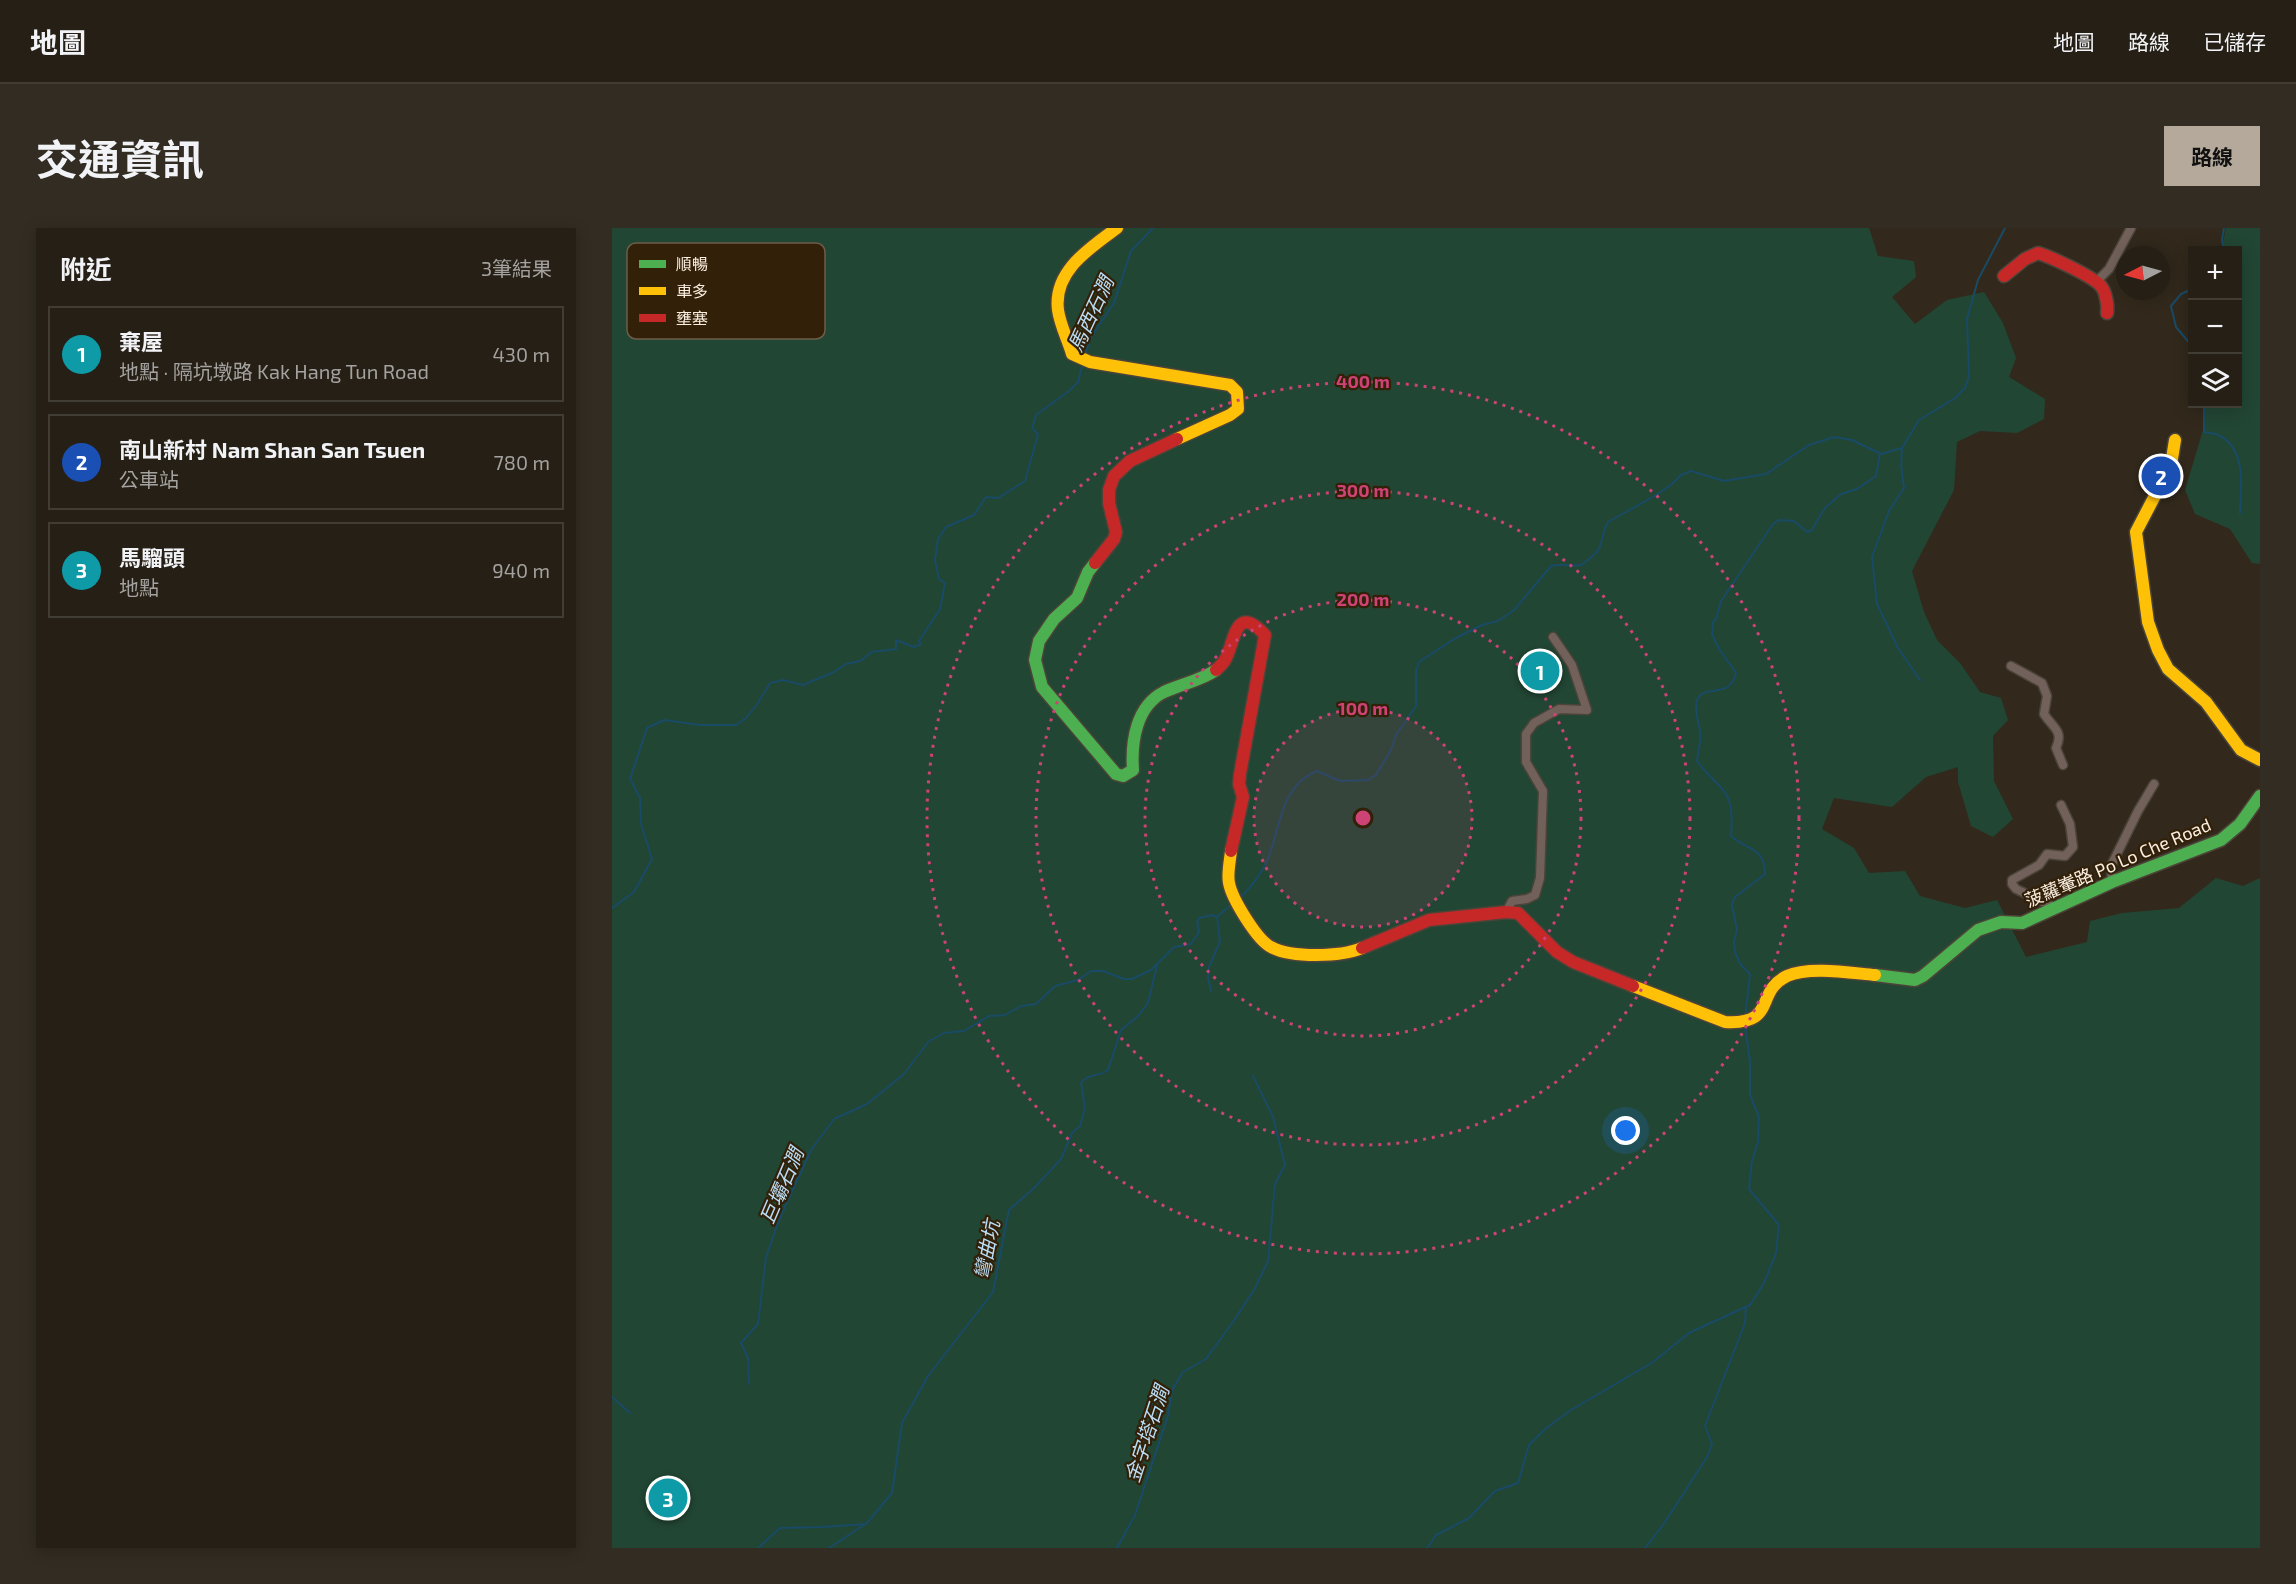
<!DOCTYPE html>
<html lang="zh-TW">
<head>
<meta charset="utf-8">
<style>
	body { margin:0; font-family:"Exo 2","Noto Sans TC",sans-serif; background:#322c22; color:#f1f3f6 }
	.controls { position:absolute; right:18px; top:18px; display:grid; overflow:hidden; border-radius:0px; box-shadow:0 3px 15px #0003 }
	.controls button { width:54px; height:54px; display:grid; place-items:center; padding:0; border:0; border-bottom:2px solid #423d34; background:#261f15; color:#f1f3f6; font:30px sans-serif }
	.compass { position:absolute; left:1504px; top:18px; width:54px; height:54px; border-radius:50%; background:#261f15; box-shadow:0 3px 15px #0003; rotate:264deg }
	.you { position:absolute; left:1014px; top:903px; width:21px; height:21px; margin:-15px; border:4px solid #fff; border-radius:50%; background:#1a73e8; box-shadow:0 0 0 9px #1a73e833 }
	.badge { display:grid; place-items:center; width:39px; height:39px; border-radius:50%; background:#b4a99b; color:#fff; font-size:20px; font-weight:700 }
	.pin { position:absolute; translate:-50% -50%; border:3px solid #fff; box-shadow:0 2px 6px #0006 }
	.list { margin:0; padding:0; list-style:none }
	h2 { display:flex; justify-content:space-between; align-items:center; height:78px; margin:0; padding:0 24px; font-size:26px }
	h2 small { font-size:20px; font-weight:400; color:#a4a2a0 }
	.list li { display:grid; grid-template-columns:39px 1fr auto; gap:18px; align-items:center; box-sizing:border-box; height:96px; margin:0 12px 12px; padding:0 12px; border:2px solid #423d34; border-radius:0px }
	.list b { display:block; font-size:22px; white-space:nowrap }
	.list p { margin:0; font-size:20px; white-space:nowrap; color:#a4a2a0 }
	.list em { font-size:20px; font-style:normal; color:#a4a2a0 }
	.icon { flex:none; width:33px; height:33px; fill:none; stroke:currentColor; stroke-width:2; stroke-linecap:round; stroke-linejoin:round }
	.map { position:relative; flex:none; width:1648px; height:1320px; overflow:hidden; border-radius:0px }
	header { display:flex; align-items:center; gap:36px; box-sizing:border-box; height:84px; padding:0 30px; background:#261f15; border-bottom:2px solid #423d34 }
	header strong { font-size:28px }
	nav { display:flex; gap:33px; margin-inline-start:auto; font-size:21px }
	.intro { display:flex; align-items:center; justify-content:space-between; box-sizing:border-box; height:144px; padding:0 36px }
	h1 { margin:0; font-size:42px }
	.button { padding:15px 27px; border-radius:0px; background:#b4a99b; color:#111; font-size:21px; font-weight:700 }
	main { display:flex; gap:36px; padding:0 36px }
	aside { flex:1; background:#261f15; border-radius:0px; box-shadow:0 3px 15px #0003 }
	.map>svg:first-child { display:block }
	.green { fill:#224634 }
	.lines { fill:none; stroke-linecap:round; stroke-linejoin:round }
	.stream { stroke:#194a66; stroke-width:2 }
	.street-casing { stroke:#4c4439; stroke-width:11 }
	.fast-casing { stroke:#4c4439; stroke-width:15 }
	.slow-casing { stroke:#4c4439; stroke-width:15 }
	.jam-casing { stroke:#4c4439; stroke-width:15 }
	.street { stroke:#71615a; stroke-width:8 }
	.fast { stroke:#4caf50; stroke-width:12 }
	.slow { stroke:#ffc107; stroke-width:12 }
	.jam { stroke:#c62828; stroke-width:12 }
	.ring { fill:none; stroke:#cd4376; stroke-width:3; stroke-dasharray:3 6 }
	.labels { text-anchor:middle; stroke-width:4.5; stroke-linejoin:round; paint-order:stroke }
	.street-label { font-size:18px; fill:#faeee0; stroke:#322008 }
	.water-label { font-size:20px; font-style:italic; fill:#baddf6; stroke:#322008 }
	.key { fill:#322008; stroke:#6e5e49; stroke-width:1.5 }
	.key-label { font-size:16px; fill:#faeee0 }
	.centre { fill:#cd4376; stroke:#322008; stroke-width:3 }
	.ring-label { font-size:18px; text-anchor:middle; font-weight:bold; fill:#cd4376; stroke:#322008; stroke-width:4.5; stroke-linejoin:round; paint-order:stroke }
</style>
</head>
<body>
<header>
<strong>地圖</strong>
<nav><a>地圖</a><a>路線</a><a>已儲存</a></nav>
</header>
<div class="intro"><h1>交通資訊</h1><a class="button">路線</a></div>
<main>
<aside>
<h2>附近<small>3筆結果</small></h2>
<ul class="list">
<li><span class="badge" style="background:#0f9aa8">1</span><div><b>棄屋</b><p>地點 · 隔坑墩路 Kak Hang Tun Road</p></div><em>430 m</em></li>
<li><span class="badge" style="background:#1a4fb4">2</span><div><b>南山新村 Nam Shan San Tsuen</b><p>公車站</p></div><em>780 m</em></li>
<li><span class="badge" style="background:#0f9aa8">3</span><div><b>馬騮頭</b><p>地點</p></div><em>940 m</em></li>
</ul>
</aside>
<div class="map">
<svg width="1648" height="1320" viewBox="0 0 1648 1320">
	<rect width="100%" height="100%" fill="#32291c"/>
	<path class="green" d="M0,0H1257L1266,28L1302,33L1304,49L1280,69L1303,96L1335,72L1372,64L1391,95L1404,130L1397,149L1433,171L1432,191L1405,205L1368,203L1345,214L1342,262L1300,343L1312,384L1325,412L1348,435L1368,464L1389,470L1396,492L1381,508L1382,553L1401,591L1381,609L1359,598L1346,554V539L1314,549L1280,579L1222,570L1210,601L1242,620L1257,645L1293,643L1308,668L1353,680L1385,672L1414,729L1475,714L1478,693L1510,685L1567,680L1604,650L1631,658L1648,650V1320H0Z
		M1614,0H1648V336L1640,335L1618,301L1583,286L1573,262L1591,202L1592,176H1626V22H1609Z"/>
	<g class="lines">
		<path class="stream" d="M1612,0L1610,12L1612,22
			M1580,61L1569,66L1559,78L1564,99L1580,118
			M473,127L479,109L502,75L519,23L541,0
			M1592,176V204C1596,205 1602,205 1606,207C1635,220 1629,259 1628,285
			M1308,452L1286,420L1265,376L1260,329L1277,283L1292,260L1289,237L1290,220L1307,192L1343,170L1353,160L1357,148L1355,91L1366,52L1393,0
			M627,671C639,659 653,641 658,625C669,594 670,557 705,543L728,553L756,552L764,547L779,522L784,507L804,478V442L807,434L842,411L870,397L886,393L902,382L939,338C949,335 959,339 968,337C972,336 974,333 977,331C994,319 987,309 996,294L1039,270L1059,257L1069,247L1079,243L1112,253L1154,246L1197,217L1222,209L1240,212L1269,226L1290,220
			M0,680L22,664L40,631L29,596L28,570L18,551L35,500L52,492L88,497H124L134,490L146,475L158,455L171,452L191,457L222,444L234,436L248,433L260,424L284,421V412L302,419L309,416L307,413L328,381L333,355L327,351L323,332L326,311L334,299L362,287L374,269L386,270L413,253L426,206L420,200L424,187L457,163L466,154L471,135
			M605,689L620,676
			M599,764L596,750L597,739L608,713L605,689
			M1133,791L1138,746L1128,736L1123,724L1122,713L1125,702L1120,677L1122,670L1153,646C1153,619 1136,623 1119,608C1123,559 1110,566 1085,533C1086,524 1089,514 1088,505C1088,495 1081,482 1085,472C1092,455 1118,472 1124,445L1107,421L1100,407L1101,394L1104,391L1109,373L1161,296L1167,292L1182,293L1195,304L1199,303L1213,280L1229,266L1245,261L1264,248L1268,226
			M137,1156L136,1130L129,1115L146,1096L154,1029L167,992L199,922L222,891L255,876L292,846L316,814L332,805L352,803L377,788L393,787L409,778L424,776L443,758L466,752L479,743H491L512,751H520L539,742L562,719L579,716L587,704L585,694L587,690L600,687L605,689
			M0,1169L18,1185
			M146,1320L168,1300L210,1299L254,1296L280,1265L290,1195L316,1148L381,1064L397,982L422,960L449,931L460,905L468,898L473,880L469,855C476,845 487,849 496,842L509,802L526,788L536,775L545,737
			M217,1320L252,1297
			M505,1320L523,1287L556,1188L560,1162L571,1144L594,1131L623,1091L643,1060L656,1033L663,956L673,937L661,889L641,848
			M815,1320L824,1307L857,1290L883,1263L906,1255L917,1217L933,1201L959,1182L1041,1134L1077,1105L1138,1077L1152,1055L1164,1025L1167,997L1137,961L1140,933L1146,914L1147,889L1138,867V833L1133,799
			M1033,1320L1051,1297L1095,1229L1100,1216L1093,1198L1133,1095L1134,1079"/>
		<defs>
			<path id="street" d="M1484,54L1497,41L1519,0
				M1399,438L1430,455L1435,468L1432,486C1441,500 1452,503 1444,520L1451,537
				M1500,654L1499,638L1526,583L1542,556
				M1444,680L1404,661L1400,656V652L1427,637L1435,626L1453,628L1461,619L1458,596L1449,577
				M894,684L900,673L915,671L923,667L928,650L931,563L914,534V506L922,495L947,481L975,482L960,437L941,409"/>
			<path id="fast" d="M483,335L476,344L465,370L442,391L427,413L423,432L430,459L504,546L511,548L521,542C519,514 524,478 552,464C569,456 588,453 604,442
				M1263,747L1303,752L1311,748L1366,702L1389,694L1410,695L1500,654L1609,612L1628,596L1648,568"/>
			<path id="slow" d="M505,0C478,20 441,43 446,82C448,97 456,112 460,126L478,134L618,157L625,164L626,181L618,187L565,211
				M1563,212L1559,237L1524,304L1536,394L1546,422L1556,441L1594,474L1629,522L1648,532
				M619,623C618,633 615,646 617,655C620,671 645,712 659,719C679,730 729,729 750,720
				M1021,758L1113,794C1166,797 1142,764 1175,748C1197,738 1239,745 1263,747"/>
			<path id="jam" d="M1392,48L1413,31L1426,25C1439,29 1480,48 1489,58C1494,64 1496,77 1495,85
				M483,335L502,311L504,304L497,275V262L502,248L518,233L565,211
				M604,442C607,439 611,436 613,432C623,416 622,373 653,407L628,546L627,556L631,569L619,623
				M750,720L817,692L894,684L906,685L945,724L961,734L1021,758"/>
		</defs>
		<use href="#street" class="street-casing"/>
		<use href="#fast" class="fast-casing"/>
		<use href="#slow" class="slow-casing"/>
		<use href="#jam" class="jam-casing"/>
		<use href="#street" class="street"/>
		<use href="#fast" class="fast"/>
		<use href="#slow" class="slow"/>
		<use href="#jam" class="jam"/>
	</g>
	<circle cx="751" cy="590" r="109" fill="#cd4376" fill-opacity=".12"/>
	<g class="ring">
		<circle cx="751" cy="590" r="109"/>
		<circle cx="751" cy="590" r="218"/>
		<circle cx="751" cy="590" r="327"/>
		<circle cx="751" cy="590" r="436"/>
	</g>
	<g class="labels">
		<g class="street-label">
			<text transform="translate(1506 635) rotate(-23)" y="6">菠蘿輋路 Po Lo Che Road</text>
		</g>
		<g class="water-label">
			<text transform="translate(479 86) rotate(-65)" y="7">馬西石澗</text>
			<text transform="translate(170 958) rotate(-67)" y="7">巨壩石澗</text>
			<text transform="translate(375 1022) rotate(-79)" y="7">彎曲坑</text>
			<text transform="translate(535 1206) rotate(-72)" y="7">金字塔石澗</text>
		</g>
	</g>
	<rect x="15" y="15" width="198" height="96" rx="9" class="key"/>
	<rect x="27" y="32" width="27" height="8" fill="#4caf50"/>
	<rect x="27" y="59" width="27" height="8" fill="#ffc107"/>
	<rect x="27" y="86" width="27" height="8" fill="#c62828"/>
	<g class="key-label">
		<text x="64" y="42">順暢</text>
		<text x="64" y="69">車多</text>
		<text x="64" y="96">壅塞</text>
	</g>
	<circle cx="751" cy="590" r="9" class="centre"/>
	<g class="ring-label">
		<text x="751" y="160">400 m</text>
		<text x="751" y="269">300 m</text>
		<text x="751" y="378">200 m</text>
		<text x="751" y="487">100 m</text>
	</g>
</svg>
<div class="controls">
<button>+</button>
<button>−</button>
<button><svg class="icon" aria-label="layers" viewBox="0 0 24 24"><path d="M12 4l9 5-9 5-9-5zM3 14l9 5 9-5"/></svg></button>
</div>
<svg class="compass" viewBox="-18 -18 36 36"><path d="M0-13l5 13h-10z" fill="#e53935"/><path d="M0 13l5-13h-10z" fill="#a4a2a0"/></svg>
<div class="you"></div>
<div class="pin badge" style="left:928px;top:443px;background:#0f9aa8">1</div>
<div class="pin badge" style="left:1549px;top:248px;background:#1a4fb4">2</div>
<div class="pin badge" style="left:56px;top:1270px;background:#0f9aa8">3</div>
</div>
</main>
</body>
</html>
